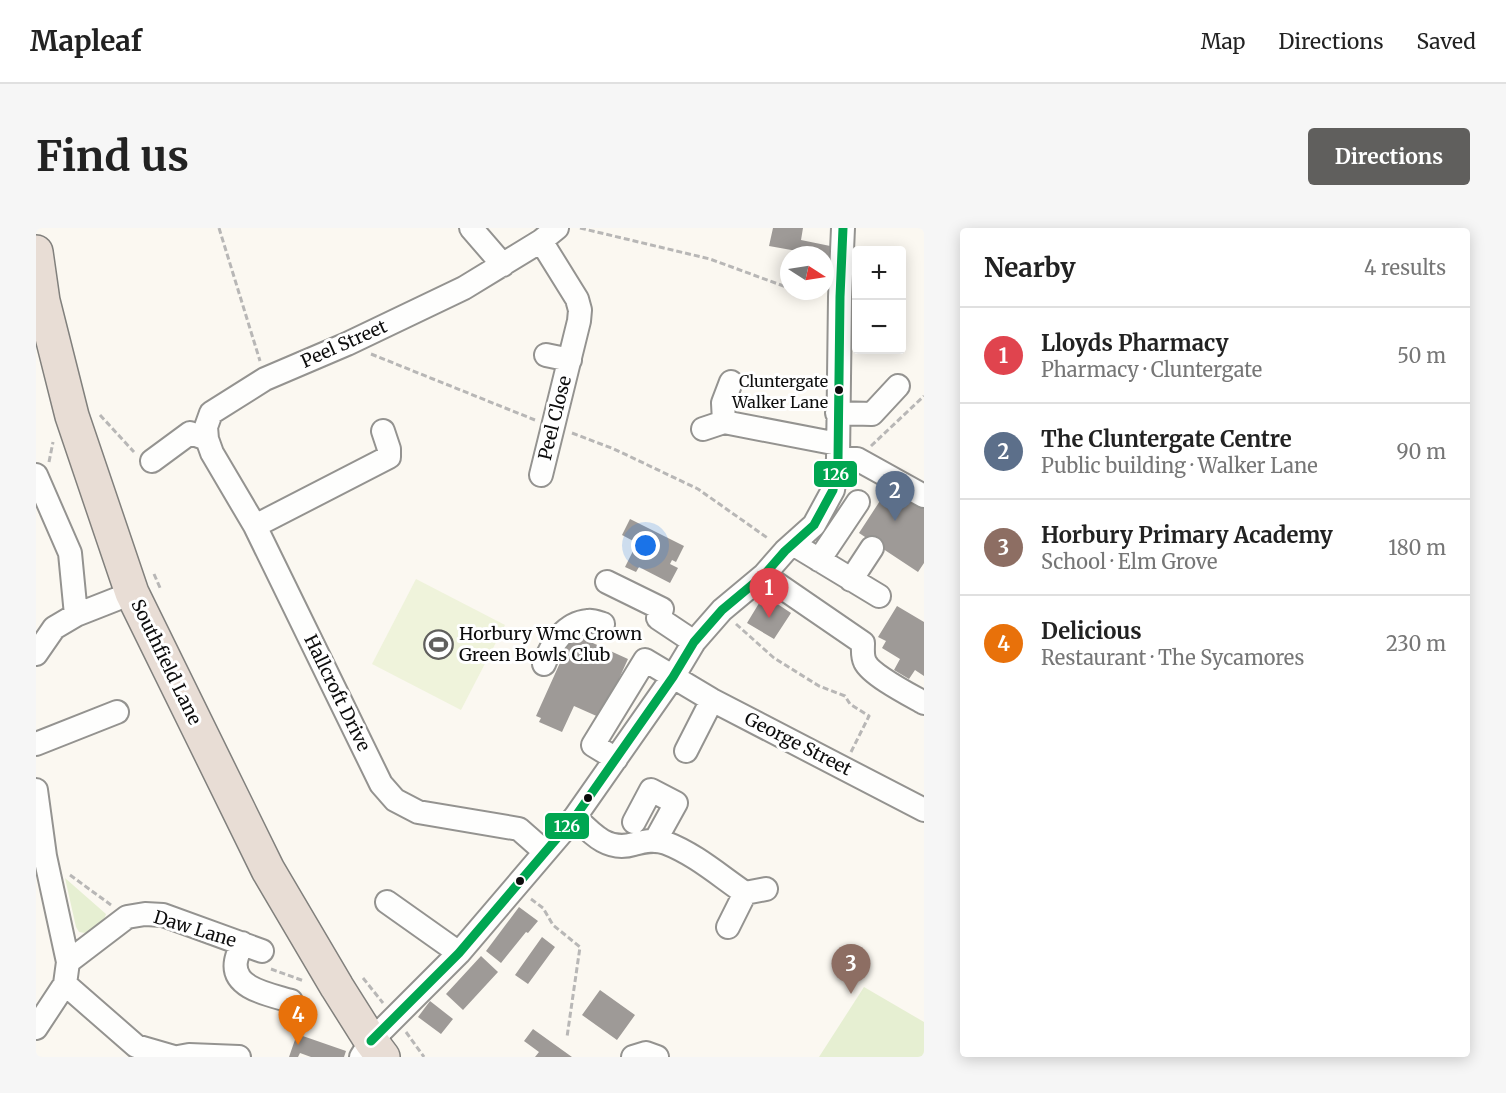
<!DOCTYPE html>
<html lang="en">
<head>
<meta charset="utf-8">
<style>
	body { margin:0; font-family:Merriweather,serif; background:#f6f6f6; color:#222 }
	.controls { position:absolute; right:18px; top:18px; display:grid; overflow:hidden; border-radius:6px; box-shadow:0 3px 15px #0003 }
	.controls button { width:54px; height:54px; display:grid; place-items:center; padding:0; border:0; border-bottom:2px solid #e0e0e0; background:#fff; color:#222; font:30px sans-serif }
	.compass { position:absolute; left:744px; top:18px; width:54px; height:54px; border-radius:50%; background:#fff; box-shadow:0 3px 15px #0003; rotate:102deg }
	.you { position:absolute; left:610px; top:318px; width:21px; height:21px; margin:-15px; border:4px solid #fff; border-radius:50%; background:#1a73e8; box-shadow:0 0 0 9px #1a73e833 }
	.badge { display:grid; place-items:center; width:39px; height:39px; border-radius:50%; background:#605f5d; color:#fff; font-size:20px; font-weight:700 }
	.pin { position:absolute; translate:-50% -50px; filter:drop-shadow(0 2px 3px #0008) }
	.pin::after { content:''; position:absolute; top:32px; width:21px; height:18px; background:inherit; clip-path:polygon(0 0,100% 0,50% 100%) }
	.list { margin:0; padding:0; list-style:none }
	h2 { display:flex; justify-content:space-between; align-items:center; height:78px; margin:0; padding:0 24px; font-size:26px }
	h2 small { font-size:20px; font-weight:400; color:#767676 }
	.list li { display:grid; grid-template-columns:39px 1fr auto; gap:18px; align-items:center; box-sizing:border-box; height:96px; padding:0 24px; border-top:2px solid #e0e0e0 }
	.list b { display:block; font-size:22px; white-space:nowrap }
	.list p { margin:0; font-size:20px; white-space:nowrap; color:#767676 }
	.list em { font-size:20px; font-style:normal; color:#767676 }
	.map { position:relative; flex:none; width:888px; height:829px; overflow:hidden; border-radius:6px }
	header { display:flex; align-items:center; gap:36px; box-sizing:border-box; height:84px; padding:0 30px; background:#fff; border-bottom:2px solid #e0e0e0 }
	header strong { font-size:28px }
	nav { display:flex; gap:33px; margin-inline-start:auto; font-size:21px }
	.intro { display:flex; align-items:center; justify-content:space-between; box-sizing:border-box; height:144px; padding:0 36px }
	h1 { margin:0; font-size:42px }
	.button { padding:15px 27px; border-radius:6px; background:#605f5d; color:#fff; font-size:21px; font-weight:700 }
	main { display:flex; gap:36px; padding:0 36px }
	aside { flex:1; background:#fff; border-radius:6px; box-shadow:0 3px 15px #0003 }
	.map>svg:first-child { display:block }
	.green { fill:#e6efd2 }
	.pitch { fill:#eff3db }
	.building { fill:#9e9a97 }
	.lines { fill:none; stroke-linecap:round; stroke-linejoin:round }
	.minor-casing { stroke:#949390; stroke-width:26 }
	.highway-casing { stroke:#81807d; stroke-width:36 }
	.path { stroke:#b8b7b6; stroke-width:3; stroke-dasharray:6 3; stroke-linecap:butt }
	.minor { stroke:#fefefd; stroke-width:22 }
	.highway { stroke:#e8ddd5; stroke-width:33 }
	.bus-1-casing { stroke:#fff; stroke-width:14 }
	.bus-1 { stroke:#00a651; stroke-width:9 }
	.bus-dot { fill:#0d0d0d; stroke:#fff; stroke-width:2 }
	.labels { text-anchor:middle; stroke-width:6; stroke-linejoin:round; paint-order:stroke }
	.bus-label { font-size:16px; fill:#0d0d0d; stroke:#fff; text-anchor:end }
	.street-label { font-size:18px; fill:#0d0d0d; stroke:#fff }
	.poi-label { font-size:18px; fill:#0d0d0d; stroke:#fff; text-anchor:start }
	.line-badge { stroke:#fff; stroke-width:2 }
	.badge-label { font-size:16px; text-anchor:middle; font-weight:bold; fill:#fff }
</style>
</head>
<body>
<header>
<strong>Mapleaf</strong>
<nav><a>Map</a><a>Directions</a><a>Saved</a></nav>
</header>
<div class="intro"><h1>Find us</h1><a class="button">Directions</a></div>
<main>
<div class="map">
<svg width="888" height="829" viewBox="0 0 888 829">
	<rect width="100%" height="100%" fill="#fbf8f1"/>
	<path class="green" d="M29,650L70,686L65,700L49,705L43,704L40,699Z
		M828,759L888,794V829H783Z"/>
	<path class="pitch" d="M380,351L469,397L425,482L336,436Z"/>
	<path class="building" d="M737,0H767L765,12L799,19L791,56L789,55V27H760L761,23L733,18Z
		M853,259L888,281V335L882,344L823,305Z
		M594,291L648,318L640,334L636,332L634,336L642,340L634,355L603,339L600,344L589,339L601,315L586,307Z
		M728,367L755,385L738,411L711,395Z
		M861,378L888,394V448L879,442L873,451L858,442L864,431L846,420L850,413L842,409Z
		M537,406L592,431L565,490L538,478L526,504L503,494L505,490L500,488Z
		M483,679L502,693L492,705L490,704L465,735L450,723Z
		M506,709L519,719L492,756L479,747Z
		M445,728L462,744L427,782L410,766Z
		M564,762L599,787L581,812L546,787Z
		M394,773L417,791L405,806L382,789Z
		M497,801L536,829H499L503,824L488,813Z
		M261,806L310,823L308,829H275L264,825L262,829H253Z"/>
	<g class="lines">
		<defs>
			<path id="minor" d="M435,0L467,37
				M505,13L541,71L544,82L543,93L505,247
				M510,127L534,132
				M695,154L687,175L688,194L802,216
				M801,185L836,186L862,158
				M667,201L688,194
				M802,231H821L888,268
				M116,233L154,205L171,211
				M0,247L34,325L40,387
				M219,298L353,229V221L347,203
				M757,316L843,368
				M783,332L822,274
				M728,347L827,415C827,422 826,428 829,434C835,447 874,467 888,475
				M815,352L836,320
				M571,354L626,381L622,390L658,414
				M0,426L18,400L40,387L96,365
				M508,436C515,417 529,395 552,393C557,392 563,395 567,396
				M0,516L81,484
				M650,523L676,472
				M580,531L557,517L609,432L676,472L888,582
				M0,562L9,628L32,734L29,756L0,800
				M539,589C556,606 572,624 598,616C609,613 619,611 630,615C659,626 684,648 709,665
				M598,594L615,562L640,575L619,613
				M508,623L483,601L382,584L359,572L345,556L219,298L176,225L171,211L170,199L175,185L229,151L311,116L428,60L505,13L521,0
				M351,674L423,725
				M692,699L709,665L730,661
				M206,715C204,721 201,727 200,733C195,761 236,767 255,773
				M32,734L91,689L109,686L127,687L226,723
				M29,756L100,818L138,829
				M142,829L153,827L203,829
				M325,829L335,813L423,725L539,589L637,449L658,414L686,382L728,347L749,323L778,297L797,262L802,231L804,69L807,0
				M597,829L610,825L621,829"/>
			<path id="highway" d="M0,24L7,73L36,188L96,365L232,642L301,759L335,813L347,829"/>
		</defs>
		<use href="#minor" class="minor-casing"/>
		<use href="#highway" class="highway-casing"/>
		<path class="path" d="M183,0L224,133
			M544,0L674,31L753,60
			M769,63L785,66
			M335,126L499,192
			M64,187L98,224
			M536,205L578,221L662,261L733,311
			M835,218L888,168
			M13,234L17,214
			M118,346L125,362
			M700,396L738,430L783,458L809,468L814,476L833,488L815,524
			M34,647L75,677
			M495,671L507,680L517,697L544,719L531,809
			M235,741L268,753
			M327,750L347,775
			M370,804L388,829"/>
		<use href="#minor" class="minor"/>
		<use href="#highway" class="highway"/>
		<defs>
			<path id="bus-1" d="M335,813L423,725L539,589L637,449L658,414L686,382L728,347L749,323L778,297L797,262L802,231L804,69L807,0"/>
		</defs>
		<use href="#bus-1" class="bus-1-casing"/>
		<use href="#bus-1" class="bus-1"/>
	</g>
	<defs>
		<symbol id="stadium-ring" viewBox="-11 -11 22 22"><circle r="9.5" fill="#fff" stroke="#605f5d" stroke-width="1.5"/><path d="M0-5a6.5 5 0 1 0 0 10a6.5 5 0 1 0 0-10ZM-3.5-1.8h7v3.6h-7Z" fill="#605f5d"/></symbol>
	</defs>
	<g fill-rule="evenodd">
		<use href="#stadium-ring" x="386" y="400" width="33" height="33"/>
	</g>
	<g class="bus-dot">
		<circle cx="803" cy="162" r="5"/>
		<circle cx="552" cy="570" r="5"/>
		<circle cx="484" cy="653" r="5"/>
	</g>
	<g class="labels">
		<g class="bus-label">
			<text x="792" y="159">Cluntergate<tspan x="792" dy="21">Walker Lane</tspan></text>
		</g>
		<g class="street-label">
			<text transform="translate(308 116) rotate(-24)" y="6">Peel Street</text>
			<text transform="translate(519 190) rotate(-76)" y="6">Peel Close</text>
			<text transform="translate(130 434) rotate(64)" y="6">Southfield Lane</text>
			<text transform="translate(301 465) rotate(64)" y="6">Hallcroft Drive</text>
			<text transform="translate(762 516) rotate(27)" y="6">George Street</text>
			<text transform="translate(159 701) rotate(17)" y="6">Daw Lane</text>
		</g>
		<g class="poi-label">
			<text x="423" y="412">Horbury Wmc Crown<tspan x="423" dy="21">Green Bowls Club</tspan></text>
		</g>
	</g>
	<g class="line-badge">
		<rect x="777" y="232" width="45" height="28" rx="6" fill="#00a651"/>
		<rect x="508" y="584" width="46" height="28" rx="6" fill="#00a651"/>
	</g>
	<g class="badge-label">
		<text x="800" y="252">126</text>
		<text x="531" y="604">126</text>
	</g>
</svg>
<div class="controls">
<button>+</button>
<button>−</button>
</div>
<svg class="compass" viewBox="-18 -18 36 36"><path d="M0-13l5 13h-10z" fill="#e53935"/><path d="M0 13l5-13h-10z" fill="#767676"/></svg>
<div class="you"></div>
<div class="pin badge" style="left:733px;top:390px;background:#e0444e">1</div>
<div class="pin badge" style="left:859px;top:293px;background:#5c6f8a">2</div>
<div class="pin badge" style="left:815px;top:766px;background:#8d6e63">3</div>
<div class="pin badge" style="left:262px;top:817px;background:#e8710a">4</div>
</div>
<aside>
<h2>Nearby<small>4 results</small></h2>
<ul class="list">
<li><span class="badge" style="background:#e0444e">1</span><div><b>Lloyds Pharmacy</b><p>Pharmacy · Cluntergate</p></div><em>50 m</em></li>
<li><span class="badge" style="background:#5c6f8a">2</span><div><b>The Cluntergate Centre</b><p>Public building · Walker Lane</p></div><em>90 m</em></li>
<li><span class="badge" style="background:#8d6e63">3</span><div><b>Horbury Primary Academy</b><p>School · Elm Grove</p></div><em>180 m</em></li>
<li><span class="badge" style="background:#e8710a">4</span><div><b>Delicious</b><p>Restaurant · The Sycamores</p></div><em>230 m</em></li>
</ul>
</aside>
</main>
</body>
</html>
